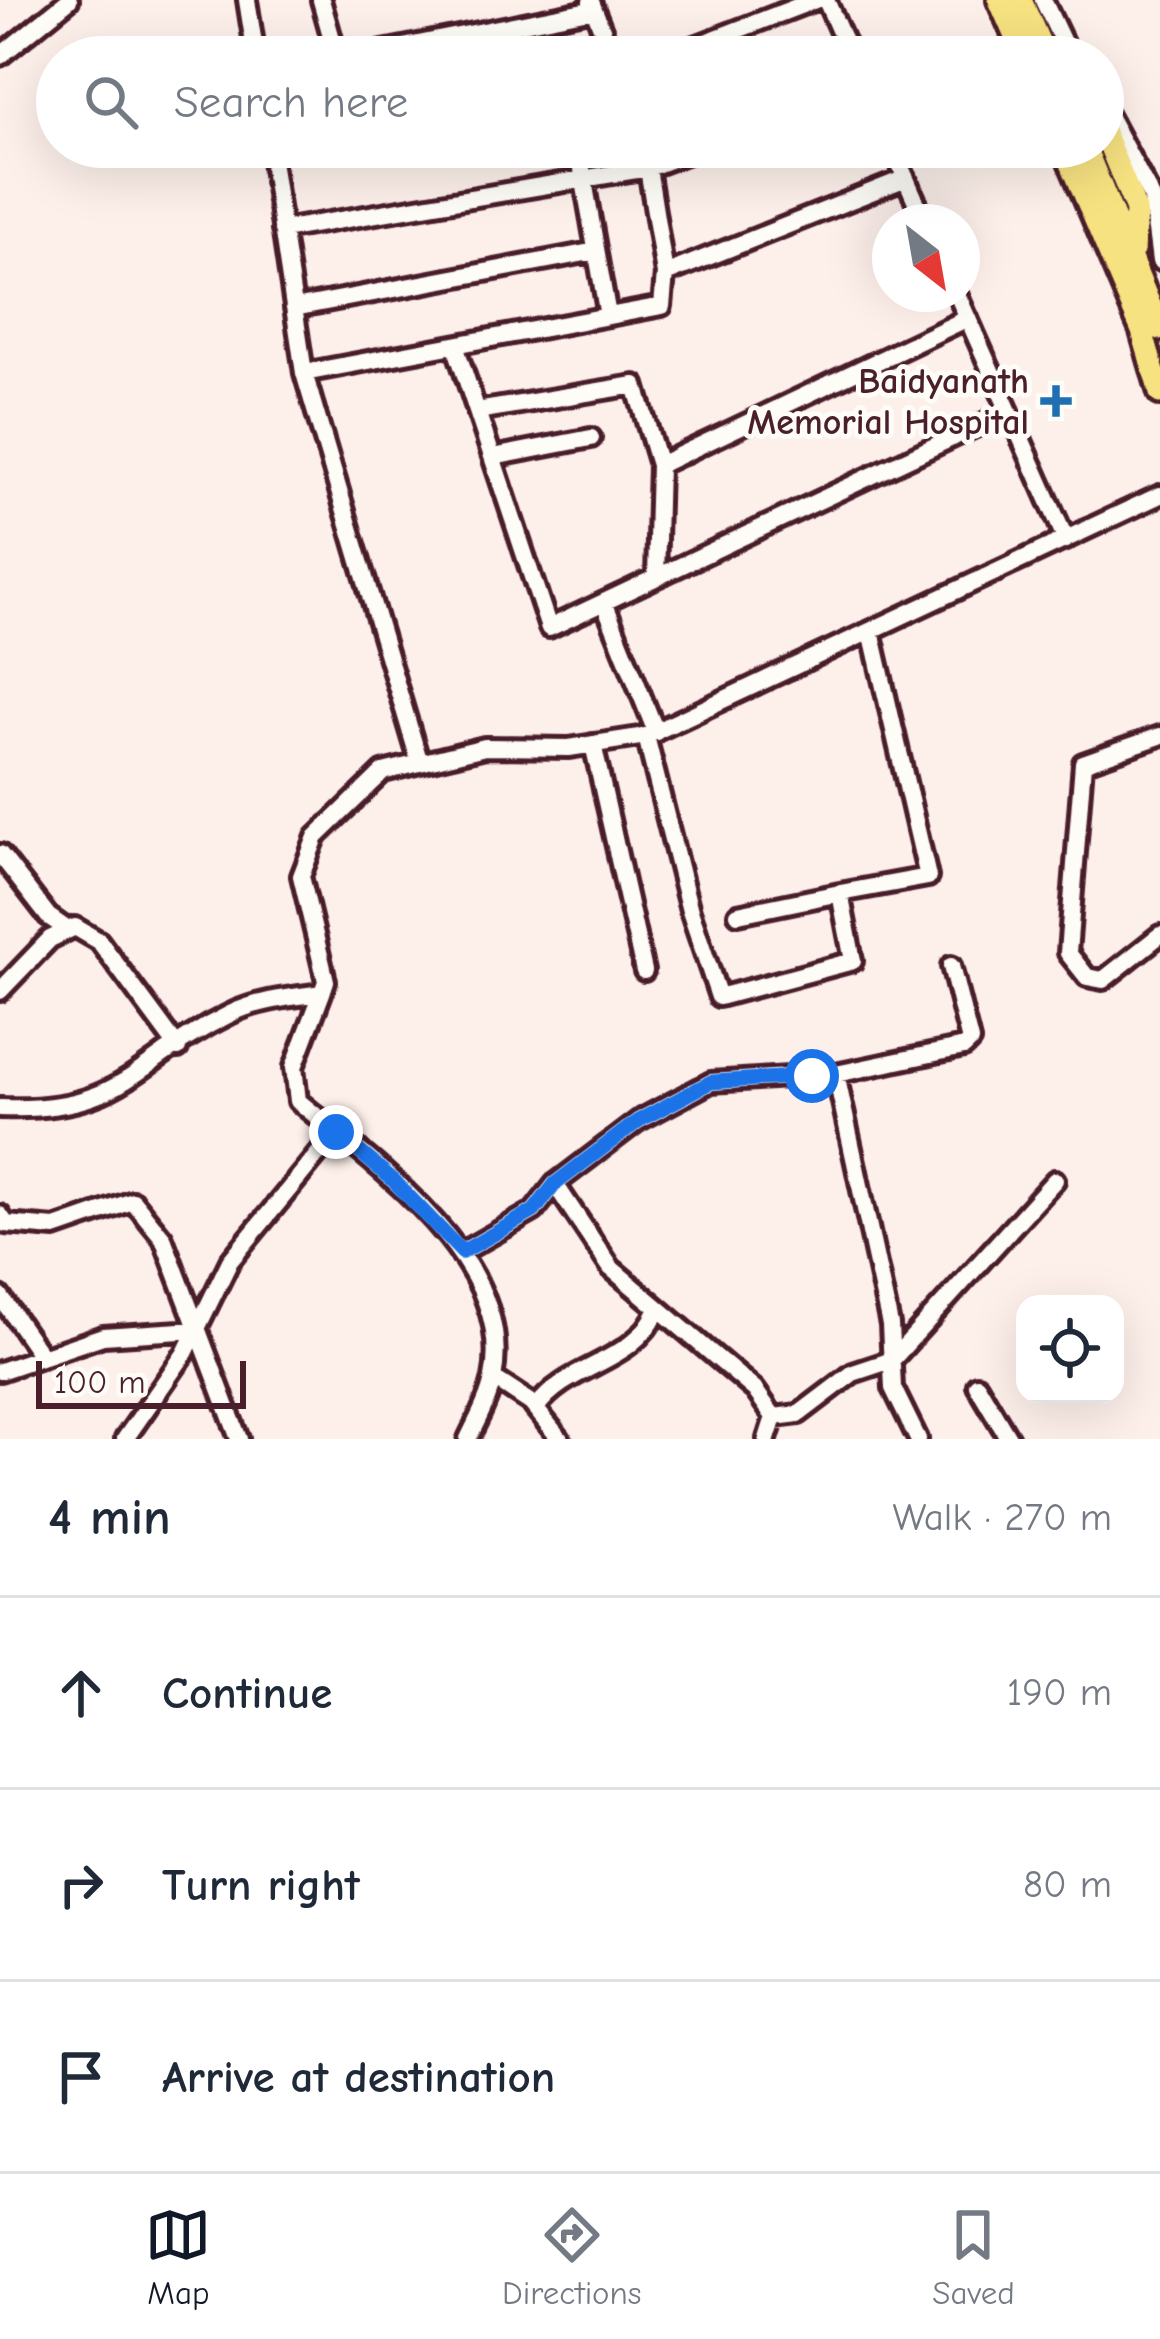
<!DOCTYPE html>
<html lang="en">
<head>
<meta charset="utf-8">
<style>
	body { margin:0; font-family:"Comic Neue",sans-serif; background:#f6f6f7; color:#1f2937 }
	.controls { position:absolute; right:36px; bottom:36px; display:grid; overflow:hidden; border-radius:24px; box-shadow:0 12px 48px #0002 }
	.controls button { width:108px; height:108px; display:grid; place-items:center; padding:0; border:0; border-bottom:3px solid #e0e1e3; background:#fff; color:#1f2937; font:60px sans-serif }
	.compass { position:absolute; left:872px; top:204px; width:108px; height:108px; border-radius:50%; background:#fff; box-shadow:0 12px 48px #0002; rotate:149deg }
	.scale { position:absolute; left:36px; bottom:30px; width:210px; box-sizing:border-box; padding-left:12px; border:6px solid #4a1f2b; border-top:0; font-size:33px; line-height:42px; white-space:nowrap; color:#4a1f2b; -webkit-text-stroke:9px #fdfcf7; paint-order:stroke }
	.stop { position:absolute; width:36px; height:36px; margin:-27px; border:9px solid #1a73e8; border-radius:50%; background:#fff }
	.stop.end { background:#1a73e8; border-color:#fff; box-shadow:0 3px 12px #0008 }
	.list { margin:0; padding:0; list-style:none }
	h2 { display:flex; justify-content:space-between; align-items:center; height:156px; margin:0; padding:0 48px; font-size:51px }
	h2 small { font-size:39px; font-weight:400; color:#747a83 }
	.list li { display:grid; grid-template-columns:78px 1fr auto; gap:36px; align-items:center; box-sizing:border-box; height:192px; padding:0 48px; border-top:3px solid #e0e1e3 }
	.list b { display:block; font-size:45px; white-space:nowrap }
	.list em { font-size:39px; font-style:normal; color:#747a83 }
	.icon { flex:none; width:66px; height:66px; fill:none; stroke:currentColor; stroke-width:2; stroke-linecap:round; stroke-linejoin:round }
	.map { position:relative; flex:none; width:1160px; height:1439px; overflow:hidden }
	.search { position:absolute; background:#fff; box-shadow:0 12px 48px #0002; left:36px; right:36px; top:36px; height:132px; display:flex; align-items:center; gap:30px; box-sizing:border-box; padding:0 42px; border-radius:66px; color:#747a83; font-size:45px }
	.sheet { height:732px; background:#fff }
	nav { display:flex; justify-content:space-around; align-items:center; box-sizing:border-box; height:168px; border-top:3px solid #e0e1e3; background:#fff; font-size:33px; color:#747a83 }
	nav a { display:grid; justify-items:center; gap:6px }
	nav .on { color:#111827 }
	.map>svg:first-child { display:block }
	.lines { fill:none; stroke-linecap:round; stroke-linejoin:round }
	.minor-casing { stroke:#4a1f2b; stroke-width:26 }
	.major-casing { stroke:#4a1f2b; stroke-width:30 }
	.minor { stroke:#fdfcf7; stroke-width:16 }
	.major { stroke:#f7e281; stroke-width:21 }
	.route { stroke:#1a73e8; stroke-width:15 }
	.poi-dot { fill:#1f6fb2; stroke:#fdfcf7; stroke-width:4.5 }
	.labels { text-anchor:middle; stroke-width:10; stroke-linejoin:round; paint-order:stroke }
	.poi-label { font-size:36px; font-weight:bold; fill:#4a1f2b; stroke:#fdfcf7; text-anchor:end }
</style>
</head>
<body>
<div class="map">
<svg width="1160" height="1439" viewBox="0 0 1160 1439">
	<rect width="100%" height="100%" fill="#fdf0eb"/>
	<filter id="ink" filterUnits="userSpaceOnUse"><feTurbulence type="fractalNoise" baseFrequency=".00833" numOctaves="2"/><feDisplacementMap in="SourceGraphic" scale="24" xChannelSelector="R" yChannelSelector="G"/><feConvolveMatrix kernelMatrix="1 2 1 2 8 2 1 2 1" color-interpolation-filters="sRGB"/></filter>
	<g filter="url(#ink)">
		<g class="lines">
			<defs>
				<path id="minor" d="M247,0L256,57
					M321,0L337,57
					M826,0L851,57
					M1043,0L1070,57
					M591,2L613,57
					M0,56L69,0
					M353,57L594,9
					M667,57L815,0
					M1103,106L1152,198L1160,261
					M270,147L304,373L419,760
					M578,147L608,316
					M892,147L925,222
					M648,168L704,147
					M282,230L648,168L665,274
					M957,294L1066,540
					M294,308L596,251
					M455,345L549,628L1009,411
					M304,373L662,306L665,274L906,178
					M477,411L635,385L659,465L656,577
					M493,457L591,438
					M659,465L968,318
					M604,602L656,732
					M646,736L690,911L719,997L853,961L840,893L928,877L871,631
					M1160,736L1083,763L1068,953L1087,977L1103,980L1160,935
					M593,744L644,971
					M0,854L48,916L65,928
					M738,914L840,893
					M0,991L50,939L75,927L99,941L178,1048
					M322,993L294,1067L298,1101C375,1165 517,1262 493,1378C489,1399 477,1420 468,1439
					M836,1074L890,1325L893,1388L918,1439
					M0,1108C125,1113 133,1061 230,1014C258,1000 292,997 322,993L326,981L301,876L316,837L383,772L485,747L569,748L646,736L1160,495
					M555,1184L638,1121L711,1082L836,1074L964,1047L970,1041L951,966
					M0,1215L6,1224L55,1228L133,1201L163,1238L239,1439
					M462,1252L534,1211L555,1184L611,1268L755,1390L774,1417L767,1439
					M0,1296L42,1357
					M0,1371L103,1336L196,1330
					M493,1378L531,1403L560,1439
					M977,1385L1009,1439
					M536,1408C569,1362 634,1365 658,1309
					M774,1417L799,1414L853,1373L892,1360L1055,1180
					M125,1439L185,1353L230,1261L336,1132"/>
				<path id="major" d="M999,0L1024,57
					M1021,0L1046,57
					M1103,130L1136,210L1134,249
					M1064,147L1142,331L1160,393
					M1085,147L1160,329"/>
			</defs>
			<use href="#minor" class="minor-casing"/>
			<use href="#major" class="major-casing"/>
			<use href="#minor" class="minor"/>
			<use href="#major" class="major"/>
		</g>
	</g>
	<g class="lines" filter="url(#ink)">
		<path class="route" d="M336,1132L393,1180L462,1252L534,1211L555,1184L638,1121L711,1082L812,1076"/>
	</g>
	<path class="poi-dot" d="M1050 383h12v12h12v12h-12v12h-12v-12h-12v-12h12z"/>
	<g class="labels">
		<g class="poi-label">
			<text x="1029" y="393">Baidyanath<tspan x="1029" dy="41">Memorial Hospital</tspan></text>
		</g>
	</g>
</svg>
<div class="controls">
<button><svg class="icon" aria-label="locate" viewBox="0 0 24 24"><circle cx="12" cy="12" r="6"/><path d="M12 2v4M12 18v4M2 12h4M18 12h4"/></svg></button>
</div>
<svg class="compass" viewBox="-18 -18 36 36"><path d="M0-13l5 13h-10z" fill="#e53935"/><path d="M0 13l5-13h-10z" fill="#747a83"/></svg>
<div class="scale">100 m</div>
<div class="stop" style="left:812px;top:1076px"></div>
<div class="stop end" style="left:336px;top:1132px"></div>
<div class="search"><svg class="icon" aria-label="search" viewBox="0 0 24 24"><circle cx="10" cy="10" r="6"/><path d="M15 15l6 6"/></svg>Search here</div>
</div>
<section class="sheet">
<h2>4 min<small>Walk · 270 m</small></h2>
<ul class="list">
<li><svg class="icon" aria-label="ahead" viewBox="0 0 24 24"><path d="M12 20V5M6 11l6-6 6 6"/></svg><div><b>Continue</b></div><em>190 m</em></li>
<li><svg class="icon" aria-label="right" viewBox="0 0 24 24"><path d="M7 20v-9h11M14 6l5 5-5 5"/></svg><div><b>Turn right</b></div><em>80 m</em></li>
<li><svg class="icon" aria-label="arrive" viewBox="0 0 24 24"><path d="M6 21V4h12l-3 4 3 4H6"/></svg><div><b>Arrive at destination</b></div></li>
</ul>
</section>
<nav>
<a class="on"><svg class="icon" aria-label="map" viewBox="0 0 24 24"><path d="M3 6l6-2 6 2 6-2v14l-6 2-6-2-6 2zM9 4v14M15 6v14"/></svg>Map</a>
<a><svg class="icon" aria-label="directions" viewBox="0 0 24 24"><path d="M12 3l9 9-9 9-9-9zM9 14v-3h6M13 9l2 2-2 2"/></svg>Directions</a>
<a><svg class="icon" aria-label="saved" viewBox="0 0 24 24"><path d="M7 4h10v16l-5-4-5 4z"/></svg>Saved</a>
</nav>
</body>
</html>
